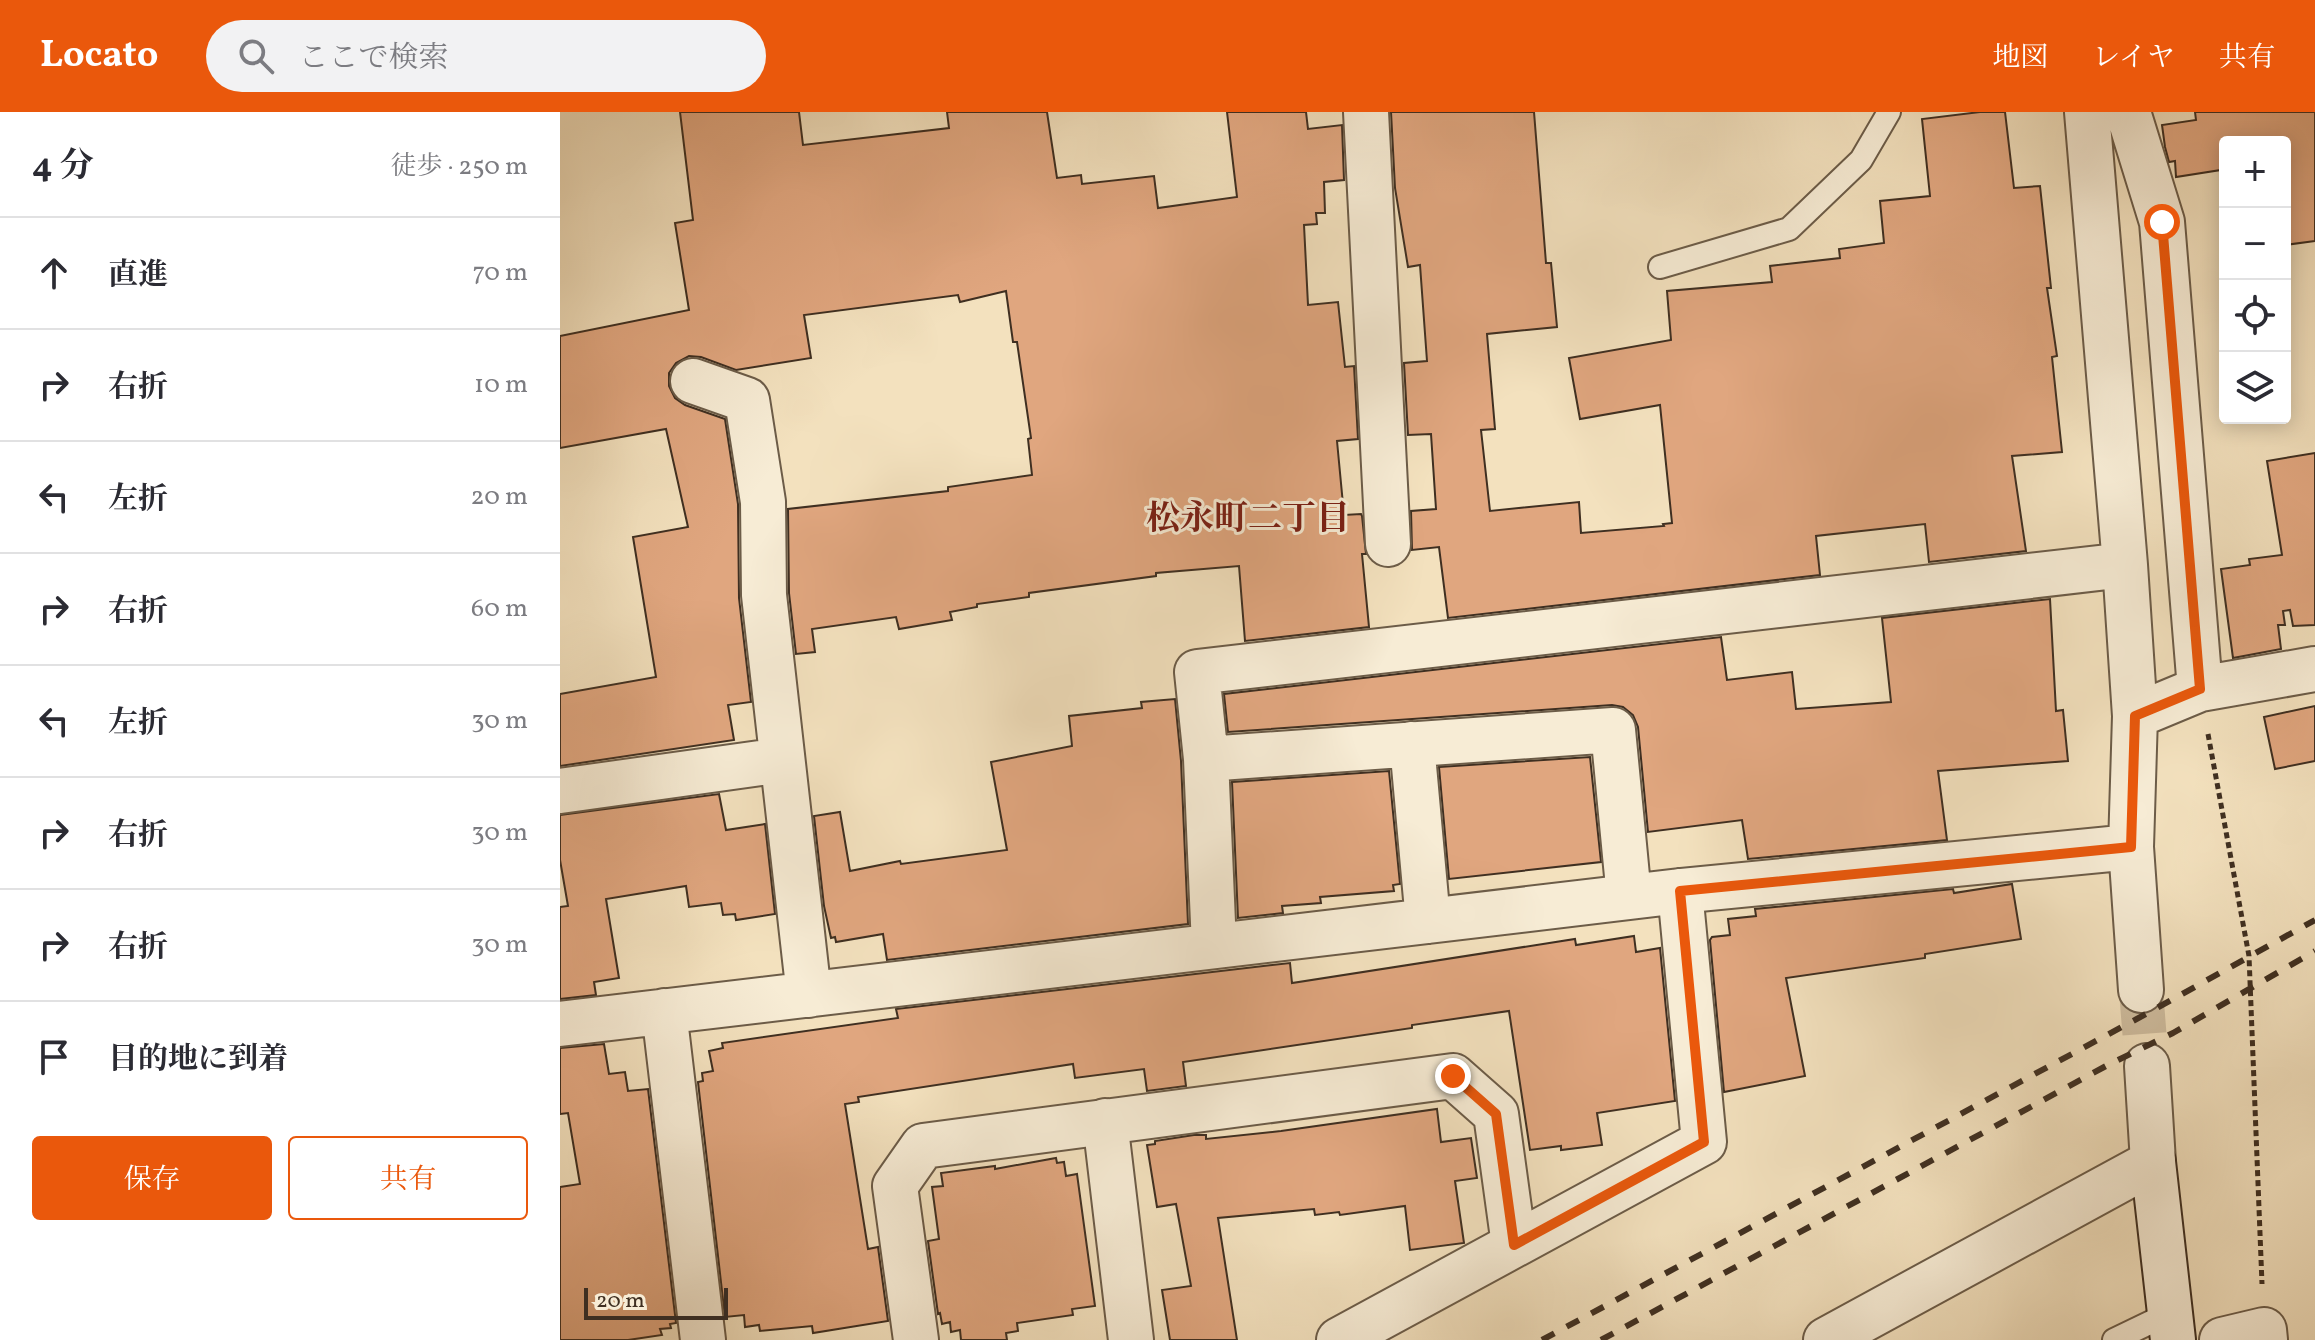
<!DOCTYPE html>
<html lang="ja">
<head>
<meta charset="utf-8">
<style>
	body { margin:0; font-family:Vollkorn,"Noto Serif JP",serif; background:#f2f2f3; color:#2b2b33 }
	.controls { position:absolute; right:24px; top:24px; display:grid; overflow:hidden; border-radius:8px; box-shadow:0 4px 20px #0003 }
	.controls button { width:72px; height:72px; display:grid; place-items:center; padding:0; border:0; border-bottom:2px solid #e1e1e2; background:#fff; color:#2b2b33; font:40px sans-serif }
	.scale { position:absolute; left:24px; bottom:20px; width:144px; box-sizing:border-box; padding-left:8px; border:4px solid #3f2f21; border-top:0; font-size:22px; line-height:28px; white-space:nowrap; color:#3f2f21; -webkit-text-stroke:6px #f7ecd5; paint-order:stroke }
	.stop { position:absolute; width:24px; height:24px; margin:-18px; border:6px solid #ea580c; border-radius:50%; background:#fff }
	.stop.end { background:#ea580c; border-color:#fff; box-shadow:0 2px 8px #0008 }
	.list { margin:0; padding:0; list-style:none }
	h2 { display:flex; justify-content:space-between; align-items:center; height:104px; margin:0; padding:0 32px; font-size:34px }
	h2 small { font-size:26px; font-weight:400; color:#7c7c81 }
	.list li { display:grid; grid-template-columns:52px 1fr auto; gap:24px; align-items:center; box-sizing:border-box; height:112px; padding:0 32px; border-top:2px solid #e1e1e2 }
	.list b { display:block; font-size:30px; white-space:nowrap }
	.list em { font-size:26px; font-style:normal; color:#7c7c81 }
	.actions { display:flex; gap:16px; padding:24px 32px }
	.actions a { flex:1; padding:18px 0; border:2px solid #ea580c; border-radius:8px; text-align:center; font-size:28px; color:#ea580c }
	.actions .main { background:#ea580c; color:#fff }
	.icon { flex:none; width:44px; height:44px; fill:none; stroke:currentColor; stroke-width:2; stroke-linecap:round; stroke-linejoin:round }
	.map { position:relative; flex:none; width:1755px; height:1228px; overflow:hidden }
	header { display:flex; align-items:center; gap:48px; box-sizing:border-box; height:112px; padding:0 40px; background:#ea580c; color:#fff }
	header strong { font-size:38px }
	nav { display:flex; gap:44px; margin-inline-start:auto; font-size:28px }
	.search { width:560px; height:72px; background:#f2f2f3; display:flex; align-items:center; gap:20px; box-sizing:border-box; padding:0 28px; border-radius:44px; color:#7c7c81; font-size:30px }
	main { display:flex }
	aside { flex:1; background:#fff }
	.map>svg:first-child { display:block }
	.building { fill:#e0a67f; stroke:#3f2f21; stroke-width:2 }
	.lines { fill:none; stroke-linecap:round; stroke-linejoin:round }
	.street-tunnel { stroke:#cfbd9f; stroke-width:44; stroke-dasharray:44 22; stroke-linecap:butt }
	.lane-casing { stroke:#6c5c48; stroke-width:26 }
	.street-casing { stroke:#6c5c48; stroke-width:48 }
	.secondary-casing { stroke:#3f2f21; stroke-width:48 }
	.path { stroke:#3f2f21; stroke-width:5; stroke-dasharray:6 4; stroke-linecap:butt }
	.lane { stroke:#f7ecd5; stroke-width:22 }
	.street { stroke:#f7ecd5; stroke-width:44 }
	.secondary { stroke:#f7ecd5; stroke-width:44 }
	.rail { stroke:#3f2f21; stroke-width:6; stroke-dasharray:14 14; stroke-linecap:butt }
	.route { stroke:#ea580c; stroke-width:10 }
	.labels { text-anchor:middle; stroke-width:6; stroke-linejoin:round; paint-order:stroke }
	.neighbourhood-label { font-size:34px; font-weight:bold; fill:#7a1f14; stroke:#f7ecd5 }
</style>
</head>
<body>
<header>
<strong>Locato</strong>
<div class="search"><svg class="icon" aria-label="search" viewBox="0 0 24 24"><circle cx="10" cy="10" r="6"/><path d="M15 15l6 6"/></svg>ここで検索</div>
<nav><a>地図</a><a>レイヤ</a><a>共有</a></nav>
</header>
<main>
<aside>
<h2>4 分<small>徒歩 · 250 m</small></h2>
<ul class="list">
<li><svg class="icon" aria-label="ahead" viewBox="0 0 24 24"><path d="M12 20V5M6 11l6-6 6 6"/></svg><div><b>直進</b></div><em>70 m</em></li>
<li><svg class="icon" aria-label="right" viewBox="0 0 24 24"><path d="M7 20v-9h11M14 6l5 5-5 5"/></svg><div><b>右折</b></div><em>10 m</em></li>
<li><svg class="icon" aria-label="left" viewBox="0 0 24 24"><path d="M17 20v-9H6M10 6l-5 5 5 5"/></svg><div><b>左折</b></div><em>20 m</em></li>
<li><svg class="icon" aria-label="right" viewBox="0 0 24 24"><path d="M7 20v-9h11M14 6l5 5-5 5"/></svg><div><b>右折</b></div><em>60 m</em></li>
<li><svg class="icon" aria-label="left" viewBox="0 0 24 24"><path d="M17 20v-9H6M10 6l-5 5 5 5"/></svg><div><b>左折</b></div><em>30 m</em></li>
<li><svg class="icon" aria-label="right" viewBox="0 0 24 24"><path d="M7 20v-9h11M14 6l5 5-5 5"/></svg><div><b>右折</b></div><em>30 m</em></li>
<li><svg class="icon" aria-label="right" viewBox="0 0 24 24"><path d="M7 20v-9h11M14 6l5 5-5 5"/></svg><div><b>右折</b></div><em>30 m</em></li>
<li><svg class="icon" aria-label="arrive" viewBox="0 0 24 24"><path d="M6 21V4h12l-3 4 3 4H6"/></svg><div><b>目的地に到着</b></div></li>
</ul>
<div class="actions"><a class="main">保存</a><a>共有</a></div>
</aside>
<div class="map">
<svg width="1755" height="1228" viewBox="0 0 1755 1228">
	<rect width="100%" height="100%" fill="#f3e1be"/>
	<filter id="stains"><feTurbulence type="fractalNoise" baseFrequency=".0025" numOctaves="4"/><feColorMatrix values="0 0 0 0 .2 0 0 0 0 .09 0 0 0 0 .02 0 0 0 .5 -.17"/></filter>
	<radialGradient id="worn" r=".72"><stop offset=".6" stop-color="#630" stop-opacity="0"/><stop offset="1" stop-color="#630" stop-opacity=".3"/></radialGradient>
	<path class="building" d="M120,0H239L243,33L389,16L387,0H487L497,66L521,63L522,72L594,64L598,96L677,85L667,0H746L748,17L782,13L784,68L764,70L765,101H756L757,112L744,113L748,193L778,190L785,255L794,254L798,327L777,329L784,403L801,402L802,404L806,442H802L809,515L685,529L679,454L596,461V464L469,481V485L417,492V495L390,500L392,508L339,517L336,505L252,517L255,540L236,542L229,481L228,397L388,379V375L472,363L468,327L471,326L457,230H453L446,179L400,190L398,183L244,203L251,246L176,258L141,245L129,244L116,251L109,261V274L115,286L125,293L165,307L178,392L179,486L191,590L168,593L174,628L0,654V582L96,565L73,425L128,415L106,317L0,336V224L129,198L115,111L133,108Z
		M831,0H974L986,151H991L997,215L927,222L935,317L921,318L930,399L1019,390L1021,421L1104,414L1103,412L1112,411L1100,293L1020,307L1009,246L1111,228L1107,179L1212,170L1210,154L1280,146L1279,137L1324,131L1320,89L1370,84L1362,7L1420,0H1445L1454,76L1480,74L1491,176H1487L1497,244L1492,245L1502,340L1452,344L1466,439L1369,450L1365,412L1256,424L1260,463L888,506L879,435L852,438L851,399L876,397L871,322L848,323L844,251L867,249L860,153L848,155L835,76Z
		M1635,0H1755V129L1725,133V30H1665V90L1661,58L1616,65L1615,49L1609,50L1605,35L1602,13L1636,8Z
		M1755,341V513L1733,514L1730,498L1723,499L1725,513H1718L1721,537L1673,546L1661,457L1690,453L1689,447L1722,443L1707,349Z
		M1490,487L1496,599L1503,598L1508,649L1378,659L1387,728L1188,747L1182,708L1088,720L1078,615L1073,603L1063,595L1052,593L668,620L664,582L1161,525L1167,568L1232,560L1236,597L1331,590L1322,506Z
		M615,587L621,649L628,812L327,848L323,822L276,830L275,825L271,826L264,794L254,704L280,700L290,759L340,749L341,752L447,738L431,650L512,634L509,604L582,596L581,590Z
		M1755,594V649L1715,657L1704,605Z
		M1030,645L1041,750L889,767L879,655Z
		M829,659L840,772L833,773L834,779L760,785L761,791L722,794L723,801L678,806L672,670Z
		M159,682L166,718L205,712L215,802L176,808L175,802L163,803L161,791L129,795L126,774L46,787L59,866L34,870L36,883L0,887V795L8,794L0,748V703Z
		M1452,772L1461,827L1365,842V846L1226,866L1245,964L1164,980L1150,828L1152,825L1170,823L1168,807L1196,804L1195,797L1393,777L1394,781Z
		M1074,824L1076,840L1100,836L1115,989L1037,1001L1042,1033L1001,1038V1034L970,1038L949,899L852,913V916L623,950L626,974L587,979L584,957L515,966L513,952L298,985L299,990L285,992L308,1137L318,1135L328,1209L253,1221L252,1214L200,1219L199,1213L185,1215L184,1203L165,1205L138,970L143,969L142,961L153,959L149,939L163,936L162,931L338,906L336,897L730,851L732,871L1015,827L1016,833Z
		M44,932L49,962L65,960L68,979L88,977L116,1211L110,1212L111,1216L100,1217L102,1223L68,1228H0V1075L20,1072L8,1001L0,1002V936Z
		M877,997L881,1030L911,1026L917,1066L895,1069L904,1131L850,1138L845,1094L780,1103L779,1100L755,1103L754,1097L658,1106L677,1228H610L602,1178L631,1174L616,1092L597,1095L587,1033L595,1032V1029L634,1023H646V1027L721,1019Z
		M496,1046L497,1051L504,1050L506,1064L517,1062L535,1194L512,1197L513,1203L457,1211L458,1219L446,1221L447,1228H401L400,1218L391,1220L390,1210L382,1212L380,1201L378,1202L368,1129L379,1127L372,1075L383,1074L381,1061L435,1054V1057Z"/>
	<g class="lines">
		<path class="street-tunnel" d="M1581,878L1587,954"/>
		<defs>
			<path id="lane" d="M1100,155L1229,117L1301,48L1329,0
				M1554,1228L1610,1201"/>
			<path id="street" d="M806,0L828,432
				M1527,0L1565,453L1575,604L1571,735L1581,878
				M1568,0L1602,110L1640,577
				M133,269L187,288L203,390L204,483L249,883
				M1575,604L1640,577L1755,557
				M852,632L868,809
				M646,647L637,560L1565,453
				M0,679L222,648
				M654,834L646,647L1053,618L1069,785
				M104,899L143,1228
				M0,912L1120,779L1571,735
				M545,1009L571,1228
				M356,1228L335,1074L363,1034L893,964L936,1002L954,1133
				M779,1228L1144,1030L1120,779
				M1266,1228L1593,1050L1587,954
				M1662,1228L1704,1218L1705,1228"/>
			<path id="secondary" d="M1593,1050L1613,1228"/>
		</defs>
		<use href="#lane" class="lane-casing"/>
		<use href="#street" class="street-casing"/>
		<use href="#secondary" class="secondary-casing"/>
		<path class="path" d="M1648,622L1689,844L1702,1172"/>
		<use href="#lane" class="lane"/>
		<use href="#street" class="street"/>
		<use href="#secondary" class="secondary"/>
		<path class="rail" d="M982,1228L1597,896L1755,808
			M1041,1228L1546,954L1613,921L1755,839"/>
	</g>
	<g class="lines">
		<path class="route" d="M893,964L936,1002L954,1133L1144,1030L1120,779L1571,735L1575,604L1640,577L1602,110"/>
	</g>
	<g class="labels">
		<g class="neighbourhood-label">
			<text x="688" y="417">松永町二丁目</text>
		</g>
	</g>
	<rect width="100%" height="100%" filter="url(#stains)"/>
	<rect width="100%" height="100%" fill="url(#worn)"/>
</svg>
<div class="controls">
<button>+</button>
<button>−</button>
<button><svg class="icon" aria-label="locate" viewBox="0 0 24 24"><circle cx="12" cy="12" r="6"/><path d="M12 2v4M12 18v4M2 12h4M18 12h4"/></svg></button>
<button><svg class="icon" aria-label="layers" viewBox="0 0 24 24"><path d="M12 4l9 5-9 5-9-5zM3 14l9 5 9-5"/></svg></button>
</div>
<div class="scale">20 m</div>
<div class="stop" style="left:1602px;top:110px"></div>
<div class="stop end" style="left:893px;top:964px"></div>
</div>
</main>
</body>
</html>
